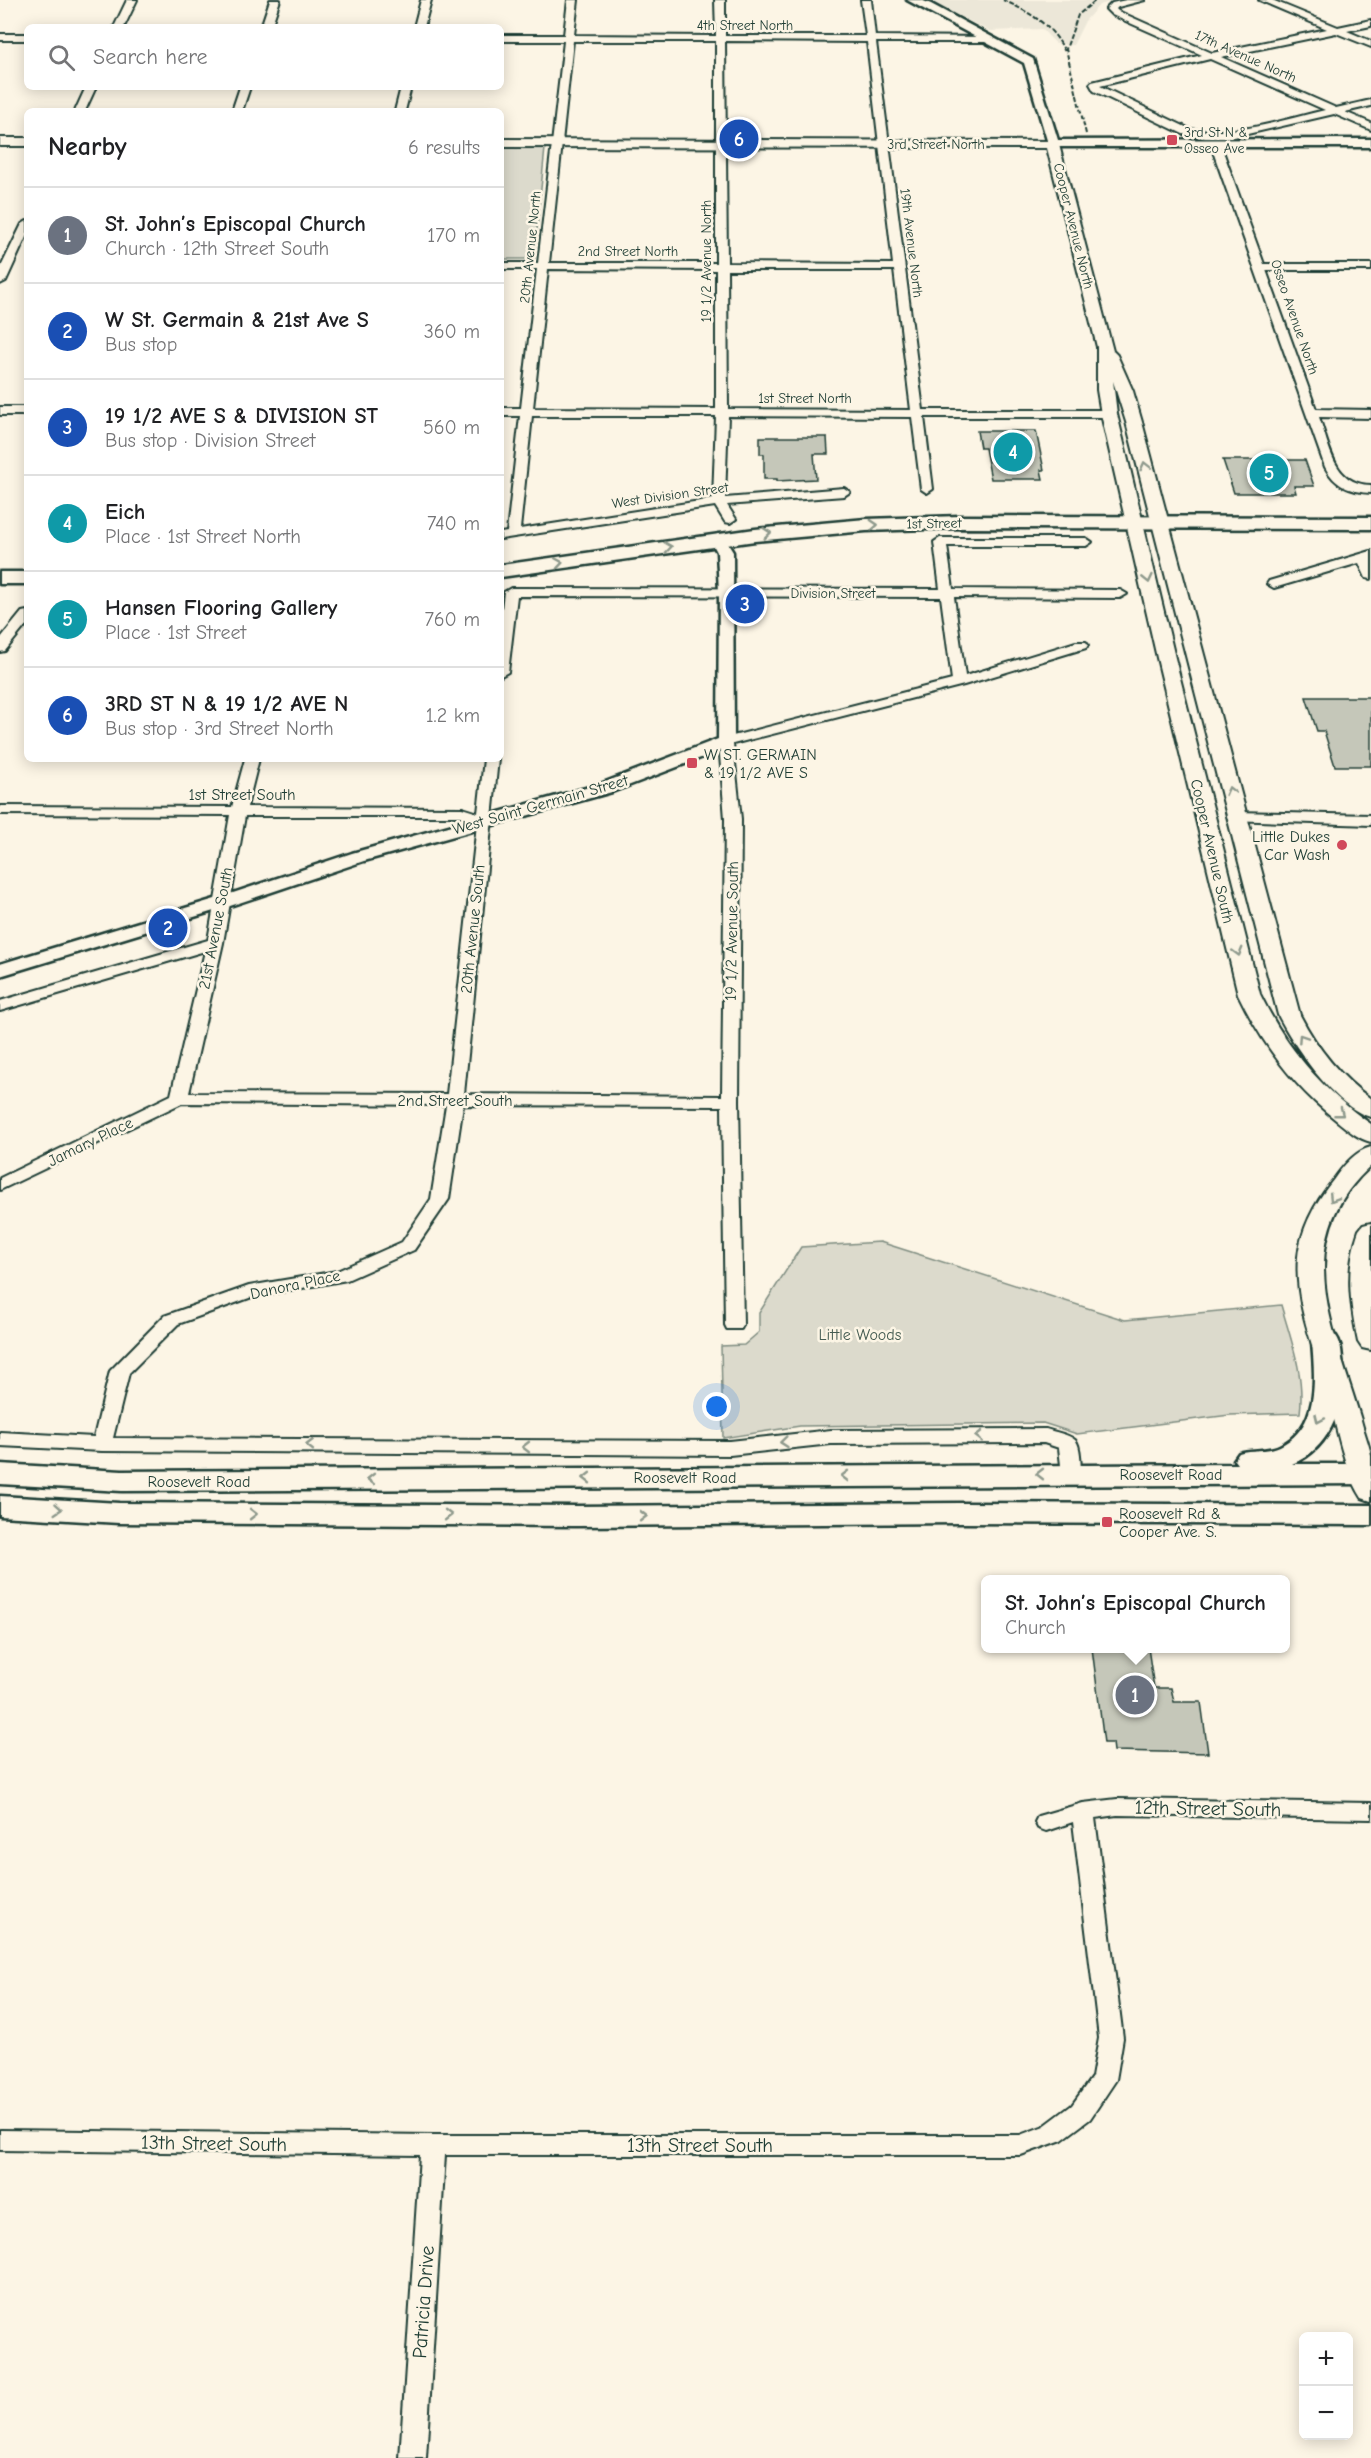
<!DOCTYPE html>
<html lang="en">
<head>
<meta charset="utf-8">
<style>
	body { margin:0; font-family:"Comic Neue",sans-serif; background:#f6f6f6; color:#202124 }
	.controls { position:absolute; right:18px; bottom:18px; display:grid; overflow:hidden; border-radius:9px; box-shadow:0 3px 15px #0003 }
	.controls button { width:54px; height:54px; display:grid; place-items:center; padding:0; border:0; border-bottom:2px solid #e0e0e0; background:#fff; color:#202124; font:30px sans-serif }
	.you { position:absolute; left:717px; top:1407px; width:21px; height:21px; margin:-15px; border:4px solid #fff; border-radius:50%; background:#1a73e8; box-shadow:0 0 0 9px #1a73e833 }
	.badge { display:grid; place-items:center; width:39px; height:39px; border-radius:50%; background:#d1495b; color:#fff; font-size:20px; font-weight:700 }
	.pin { position:absolute; translate:-50% -50%; border:3px solid #fff; box-shadow:0 2px 6px #0006 }
	.popup { position:absolute; left:981px; top:1575px; width:309px; height:78px; box-sizing:border-box; display:grid; place-content:center; border-radius:9px; background:#fff; filter:drop-shadow(0 2px 4px #0005); font-size:20px; white-space:nowrap; color:#757577 }
	.popup b { font-size:22px; color:#202124 }
	.popup::after { content:''; position:absolute; left:50%; top:100%; margin-left:-12px; border:12px solid transparent; border-top-color:#fff }
	.list { margin:0; padding:0; list-style:none }
	h2 { display:flex; justify-content:space-between; align-items:center; height:78px; margin:0; padding:0 24px; font-size:26px }
	h2 small { font-size:20px; font-weight:400; color:#757577 }
	.list li { display:grid; grid-template-columns:39px 1fr auto; gap:18px; align-items:center; box-sizing:border-box; height:96px; padding:0 24px; border-top:2px solid #e0e0e0 }
	.list b { display:block; font-size:22px; white-space:nowrap }
	.list p { margin:0; font-size:20px; white-space:nowrap; color:#757577 }
	.list em { font-size:20px; font-style:normal; color:#757577 }
	.icon { flex:none; width:33px; height:33px; fill:none; stroke:currentColor; stroke-width:2; stroke-linecap:round; stroke-linejoin:round }
	.map { position:relative; flex:none; width:1371px; height:2458px; overflow:hidden }
	.search { position:absolute; background:#fff; box-shadow:0 3px 15px #0003; left:24px; top:24px; width:480px; height:66px; display:flex; align-items:center; gap:15px; box-sizing:border-box; padding:0 21px; border-radius:9px; color:#757577; font-size:22px }
	.panel { position:absolute; background:#fff; box-shadow:0 3px 15px #0003; left:24px; top:108px; width:480px; height:654px; border-radius:9px }
	.map>svg:first-child { display:block }
	.built { fill:#ece7d8 }
	.green { fill:#dcdacc; stroke:#7e8c80; stroke-width:1.5 }
	.building { fill:#c5c7b9; stroke:#1f3d34; stroke-width:1.5 }
	.lines { fill:none; stroke-linecap:round; stroke-linejoin:round }
	.minor-casing { stroke:#1f3d34; stroke-width:4 }
	.tertiary-casing { stroke:#1f3d34; stroke-width:5 }
	.secondary-casing { stroke:#1f3d34; stroke-width:4 }
	.primary-casing { stroke:#1f3d34; stroke-width:5 }
	.trunk-casing { stroke:#1f3d34; stroke-width:5 }
	.minor { fill:#fcf5e5; fill-rule:evenodd }
	.tertiary { fill:#fcf5e5; fill-rule:evenodd }
	.secondary { fill:#fcf5e5; fill-rule:evenodd }
	.primary { fill:#fcf5e5; fill-rule:evenodd }
	.trunk { fill:#fcf5e5; fill-rule:evenodd }
	.rail { stroke:#1f3d34; stroke-width:2; stroke-dasharray:5 2; stroke-linecap:butt }
	.oneway { stroke:#8e998c }
	.poi-dot { fill:#d1495b; stroke:#fcf5e5; stroke-width:2 }
	.labels { text-anchor:middle; stroke-width:5; stroke-linejoin:round; paint-order:stroke }
	.far-street-label { font-size:14px; fill:#1f3d34; stroke:#fcf5e5 }
	.far-poi-label { font-size:14px; fill:#1f3d34; stroke:#fcf5e5; text-anchor:start }
	.poi-label { font-size:16px; fill:#1f3d34; stroke:#fcf5e5; text-anchor:start }
	.street-label { font-size:16px; fill:#1f3d34; stroke:#fcf5e5 }
	.park-label { font-size:16px; fill:#455c52; stroke:#fcf5e5 }
	.near-street-label { font-size:20px; fill:#1f3d34; stroke:#fcf5e5 }
</style>
</head>
<body>
<div class="map">
<svg width="1371" height="2458" viewBox="0 0 1371 2458">
	<rect width="100%" height="100%" fill="#fcf5e5"/>
	<filter id="ink" filterUnits="userSpaceOnUse"><feTurbulence type="fractalNoise" baseFrequency=".0167" numOctaves="2"/><feDisplacementMap in="SourceGraphic" scale="12" xChannelSelector="R" yChannelSelector="G"/><feConvolveMatrix kernelMatrix="1 2 1 2 8 2 1 2 1" color-interpolation-filters="sRGB"/></filter>
	<g filter="url(#ink)">
		<path class="built" d="M926,0H1118L1099,5L1085,21L1073,45L1056,44L1042,29L990,31Z"/>
		<path class="green" d="M501,148H545L534,259H501Z
			M880,1242L1125,1320L1281,1305C1291,1340 1305,1376 1300,1413L1230,1415L1077,1434L1043,1423L800,1426L723,1438L721,1346L744,1345L759,1332V1313L801,1247Z"/>
		<path class="building" d="M977,431H1036L1044,470H1041L1043,479H991L985,448H980Z
			M760,437H827L828,454H814L816,479L777,481V479H764V454H760Z
			M1223,460H1305L1314,486H1294L1296,493H1234Z
			M1306,697H1371V766H1335L1324,731H1317Z
			M1092,1648H1148L1154,1688H1171L1174,1702H1201L1208,1753L1114,1751L1113,1743H1104Z"/>
		<g class="lines">
			<defs>
				<path id="minor" d="M127,0H137L124,27H114Z
					M270,0H280L271,27H261Z
					M421,0H431L424,27H414Z
					M568,0H578L574,35L716,36L715,0H725V36H866L861,0H871L875,36L991,37V41L988,42H876L923,410H1109L1115,414L1113,417H924L933,489L927,493L921,489L912,417L728,416L725,498L844,488L850,492L844,496L727,505L736,519L730,523L725,522L715,506L501,539V533L507,532L520,416H501V408H521L537,269H501V263H538L564,41H501V35H564ZM573,41H716V263H549ZM725,41L867,42L893,264L727,263ZM548,269L716,270V409L533,408ZM727,270H894L911,410L728,409ZM532,416H716L713,499L520,529Z
					M1126,0H1145L1118,7L1116,9L1118,11L1212,53L1327,29L1259,0H1272L1338,27L1371,20V26L1347,31L1371,41V47L1336,33L1221,57L1336,108L1371,100V106L1345,112L1371,123V130L1334,114L1230,138H1205L1183,134L1094,91L1090,84L1092,82L1202,55L1112,15L1106,9L1112,3ZM1210,59L1325,110C1281,120 1235,137 1190,129L1100,86Z
					M0,34H27V40H0Z
					M86,87H96L85,111H75Z
					M240,87H250L242,111H232Z
					M401,87H411L405,111H395Z
					M1215,140L1220,143L1264,264H1371V270H1266L1316,409L1371,410V418L1319,417C1330,447 1333,484 1371,485V493C1350,492 1335,486 1325,467L1210,143Z
					M27,221V235L6,281L0,284V269L22,224Z
					M0,407H27V415H0Z
					M940,538H1086L1092,542L1086,546H947L953,589L1120,590L1127,594L1120,598L954,597L965,676L1076,642H1086L1088,645L1086,648L964,685L733,744L741,819L739,1101L743,1325L741,1329H727L725,1325L722,1106L463,1105L449,1199L414,1250L347,1280L252,1297L178,1324L129,1373L113,1438L730,1441L831,1430L1046,1429C1054,1432 1069,1434 1075,1440C1081,1444 1082,1473 1079,1479L1072,1481L1065,1479L1062,1474L1059,1448L1044,1443L831,1444L730,1455L102,1451L0,1446V1432L94,1437L110,1371L164,1316L249,1286L337,1271L402,1242L431,1199L446,1105L182,1103L0,1190V1178L171,1095L205,951L0,1011V1001L208,940L230,815L0,814V806L232,807L245,759H259L247,807L462,808L478,813L484,759H498L464,1094L722,1096L725,819L719,742L721,739L952,680L941,597L517,596L508,672L501,676V618L504,592L511,588L940,589L934,542ZM245,816H460L477,824L447,1094L189,1093L223,943Z
					M1371,551V579L1366,578L1359,563L1274,588L1267,584L1269,581Z
					M27,611V624L5,651L0,652V639L22,612Z
					M1236,812L1371,815V825L1231,820L1228,817L1231,814Z
					M1117,1799L1371,1803V1819L1117,1815L1095,1818L1123,2038L1116,2080L1090,2119L1062,2140L1021,2155H445L426,2458H400L420,2155L0,2150V2130L433,2135H1020L1044,2126L1072,2105L1092,2077L1099,2038L1073,1822L1046,1831L1038,1828L1035,1822L1038,1816L1083,1803Z"/>
				<path id="tertiary" d="M907,0H921L931,4L1033,59L1058,140L1371,139V147H1049L1024,63Z
					M718,534L723,536L733,552L734,742L732,746L612,792L364,861L227,907L0,976V964L215,899L352,853L600,784L718,739L719,592L717,552L710,539Z"/>
				<path id="secondary" d="M0,138H27V146H0Z
					M501,139L1058,141L1113,351L1117,355L1133,391L1142,422L1300,1015C1317,1048 1340,1077 1371,1099V1117C1335,1108 1294,1046 1278,1015L1126,422L1113,381L1117,414L1175,658L1260,994C1286,1048 1322,1090 1371,1124V1142C1358,1139 1347,1129 1336,1120C1293,1086 1262,1044 1238,994L1157,658L1101,414L1097,390V347L1047,148L501,147Z
					M1371,1147V1166C1288,1240 1335,1332 1361,1420C1364,1432 1369,1444 1371,1455C1371,1470 1371,1486 1371,1501L1362,1498C1343,1468 1337,1428 1328,1395C1315,1350 1294,1304 1298,1257C1301,1228 1316,1201 1334,1179C1343,1166 1355,1151 1371,1147Z
					M1371,1223V1350L1362,1348L1358,1342C1350,1303 1345,1269 1359,1230L1363,1225Z"/>
				<path id="primary" d="M1326,1333L1336,1336C1341,1343 1341,1349 1342,1358C1348,1398 1333,1448 1292,1464H1371V1484L122,1491L0,1484V1464L122,1471L1237,1464L1234,1460L1239,1453C1251,1449 1268,1452 1280,1446C1320,1427 1315,1378 1312,1342L1316,1336Z
					M0,1496L119,1503L576,1506L961,1503L1371,1505V1525L961,1523L576,1526L119,1523L0,1516Z"/>
				<path id="trunk" d="M960,516L1371,517V529L960,528L866,531L755,541L501,577V565L755,529L866,519Z
					M0,572H27V584H0Z"/>
			</defs>
			<use href="#minor" class="minor-casing"/>
			<use href="#tertiary" class="tertiary-casing"/>
			<use href="#secondary" class="secondary-casing"/>
			<use href="#primary" class="primary-casing"/>
			<use href="#trunk" class="trunk-casing"/>
			<use href="#minor" class="minor"/>
			<use href="#tertiary" class="tertiary"/>
			<use href="#secondary" class="secondary"/>
			<use href="#primary" class="primary"/>
			<use href="#trunk" class="trunk"/>
			<path class="rail" d="M1003,0C1029,12 1053,25 1065,52
				M1086,134L1066,49L1078,15L1096,0"/>
		</g>
		<defs><path id="oneway-chevron" d="M-2-3.5L2.5 0L-2 3.5" fill="none" stroke-width="1.6" stroke-linecap="round" stroke-linejoin="round" transform="scale(1.5)"/></defs>
		<g class="oneway">
			<use href="#oneway-chevron" transform="translate(1145 466) rotate(-104)"/>
			<use href="#oneway-chevron" transform="translate(874 525) rotate(-3)"/>
			<use href="#oneway-chevron" transform="translate(767 533) rotate(-6)"/>
			<use href="#oneway-chevron" transform="translate(668 547) rotate(-8)"/>
			<use href="#oneway-chevron" transform="translate(559 563) rotate(-9)"/>
			<use href="#oneway-chevron" transform="translate(1148 579) rotate(77)"/>
			<use href="#oneway-chevron" transform="translate(1230 791) rotate(-104)"/>
			<use href="#oneway-chevron" transform="translate(1238 952) rotate(75)"/>
			<use href="#oneway-chevron" transform="translate(1302 1038) rotate(-123)"/>
			<use href="#oneway-chevron" transform="translate(1340 1113) rotate(38)"/>
			<use href="#oneway-chevron" transform="translate(1333 1198) rotate(122)"/>
			<use href="#oneway-chevron" transform="translate(1319 1419) rotate(114)"/>
			<use href="#oneway-chevron" transform="translate(979 1436) rotate(180)"/>
			<use href="#oneway-chevron" transform="translate(784 1442) rotate(174)"/>
			<use href="#oneway-chevron" transform="translate(310 1445) rotate(-180)"/>
			<use href="#oneway-chevron" transform="translate(526 1447) rotate(-180)"/>
			<use href="#oneway-chevron" transform="translate(1040 1474) rotate(180)"/>
			<use href="#oneway-chevron" transform="translate(845 1476) rotate(180)"/>
			<use href="#oneway-chevron" transform="translate(587 1478) rotate(180)"/>
			<use href="#oneway-chevron" transform="translate(371 1479) rotate(180)"/>
			<use href="#oneway-chevron" transform="translate(58 1509) rotate(4)"/>
			<use href="#oneway-chevron" transform="translate(253 1514)"/>
			<use href="#oneway-chevron" transform="translate(448 1515)"/>
			<use href="#oneway-chevron" transform="translate(643 1516)"/>
		</g>
	</g>
	<g class="poi-dot">
		<rect x="1166" y="134" width="12" height="12" rx="3"/>
		<rect x="686" y="757" width="12" height="12" rx="3"/>
		<circle cx="1342" cy="845" r="6"/>
		<rect x="1101" y="1516" width="12" height="12" rx="3"/>
	</g>
	<g class="labels">
		<g class="far-street-label">
			<text x="745" y="30">4th Street North</text>
			<text transform="translate(1246 56) rotate(24)" y="5">17th Avenue North</text>
			<text x="936" y="149">3rd Street North</text>
			<text transform="translate(1074 226) rotate(76)" y="5">Cooper Avenue North</text>
			<text transform="translate(912 243) rotate(83)" y="5">19th Avenue North</text>
			<text transform="translate(530 247) rotate(-84)" y="5">20th Avenue North</text>
			<text x="628" y="256">2nd Street North</text>
			<text transform="translate(706 261) rotate(-90)" y="5">19 1/2 Avenue North</text>
			<text transform="translate(1295 317) rotate(71)" y="5">Osseo Avenue North</text>
			<text x="805" y="403">1st Street North</text>
			<text transform="translate(670 495) rotate(-8)" y="5">West Division Street</text>
			<text transform="translate(934 523) rotate(-1)" y="5">1st Street</text>
			<text x="833" y="598">Division Street</text>
		</g>
		<g class="far-poi-label">
			<text x="1184" y="137">3rd St N &amp;<tspan x="1184" dy="16">Osseo Ave</tspan></text>
		</g>
		<g class="poi-label">
			<text x="704" y="760">W ST. GERMAIN<tspan x="704" dy="18">&amp; 19 1/2 AVE S</tspan></text>
			<text x="1330" y="842" text-anchor="end">Little Dukes<tspan x="1330" dy="18">Car Wash</tspan></text>
			<text x="1119" y="1519">Roosevelt Rd &amp;<tspan x="1119" dy="18">Cooper Ave. S.</tspan></text>
		</g>
		<g class="street-label">
			<text x="242" y="800">1st Street South</text>
			<text transform="translate(540 804) rotate(-16)" y="6">West Saint Germain Street</text>
			<text transform="translate(1213 851) rotate(77)" y="6">Cooper Avenue South</text>
			<text transform="translate(215 928) rotate(-79)" y="6">21st Avenue South</text>
			<text transform="translate(472 929) rotate(-84)" y="6">20th Avenue South</text>
			<text transform="translate(731 931) rotate(-89)" y="6">19 1/2 Avenue South</text>
			<text x="455" y="1106">2nd Street South</text>
			<text transform="translate(90 1141) rotate(-26)" y="6">Jamary Place</text>
			<text transform="translate(295 1284) rotate(-12)" y="6">Danora Place</text>
			<text x="1171" y="1480">Roosevelt Road</text>
			<text x="685" y="1483">Roosevelt Road</text>
			<text x="199" y="1487">Roosevelt Road</text>
		</g>
		<g class="park-label">
			<text x="860" y="1340">Little Woods</text>
		</g>
		<g class="near-street-label">
			<text transform="translate(1208 1808) rotate(1)" y="7">12th Street South</text>
			<text transform="translate(214 2143) rotate(1)" y="7">13th Street South</text>
			<text x="700" y="2152">13th Street South</text>
			<text transform="translate(423 2302) rotate(-86)" y="7">Patricia Drive</text>
		</g>
	</g>
</svg>
<div class="controls">
<button>+</button>
<button>−</button>
</div>
<div class="you"></div>
<div class="pin badge" style="left:1135px;top:1695px;background:#6b7280">1</div>
<div class="popup"><b>St. John’s Episcopal Church</b>Church</div>
<div class="pin badge" style="left:168px;top:928px;background:#1a4fb4">2</div>
<div class="pin badge" style="left:745px;top:604px;background:#1a4fb4">3</div>
<div class="pin badge" style="left:1013px;top:452px;background:#0f9aa8">4</div>
<div class="pin badge" style="left:1269px;top:473px;background:#0f9aa8">5</div>
<div class="pin badge" style="left:739px;top:139px;background:#1a4fb4">6</div>
<div class="search"><svg class="icon" aria-label="search" viewBox="0 0 24 24"><circle cx="10" cy="10" r="6"/><path d="M15 15l6 6"/></svg>Search here</div>
<section class="panel">
<h2>Nearby<small>6 results</small></h2>
<ul class="list">
<li><span class="badge" style="background:#6b7280">1</span><div><b>St. John’s Episcopal Church</b><p>Church · 12th Street South</p></div><em>170 m</em></li>
<li><span class="badge" style="background:#1a4fb4">2</span><div><b>W St. Germain &amp; 21st Ave S</b><p>Bus stop</p></div><em>360 m</em></li>
<li><span class="badge" style="background:#1a4fb4">3</span><div><b>19 1/2 AVE S &amp; DIVISION ST</b><p>Bus stop · Division Street</p></div><em>560 m</em></li>
<li><span class="badge" style="background:#0f9aa8">4</span><div><b>Eich</b><p>Place · 1st Street North</p></div><em>740 m</em></li>
<li><span class="badge" style="background:#0f9aa8">5</span><div><b>Hansen Flooring Gallery</b><p>Place · 1st Street</p></div><em>760 m</em></li>
<li><span class="badge" style="background:#1a4fb4">6</span><div><b>3RD ST N &amp; 19 1/2 AVE N</b><p>Bus stop · 3rd Street North</p></div><em>1.2 km</em></li>
</ul>
</section>
</div>
</body>
</html>
